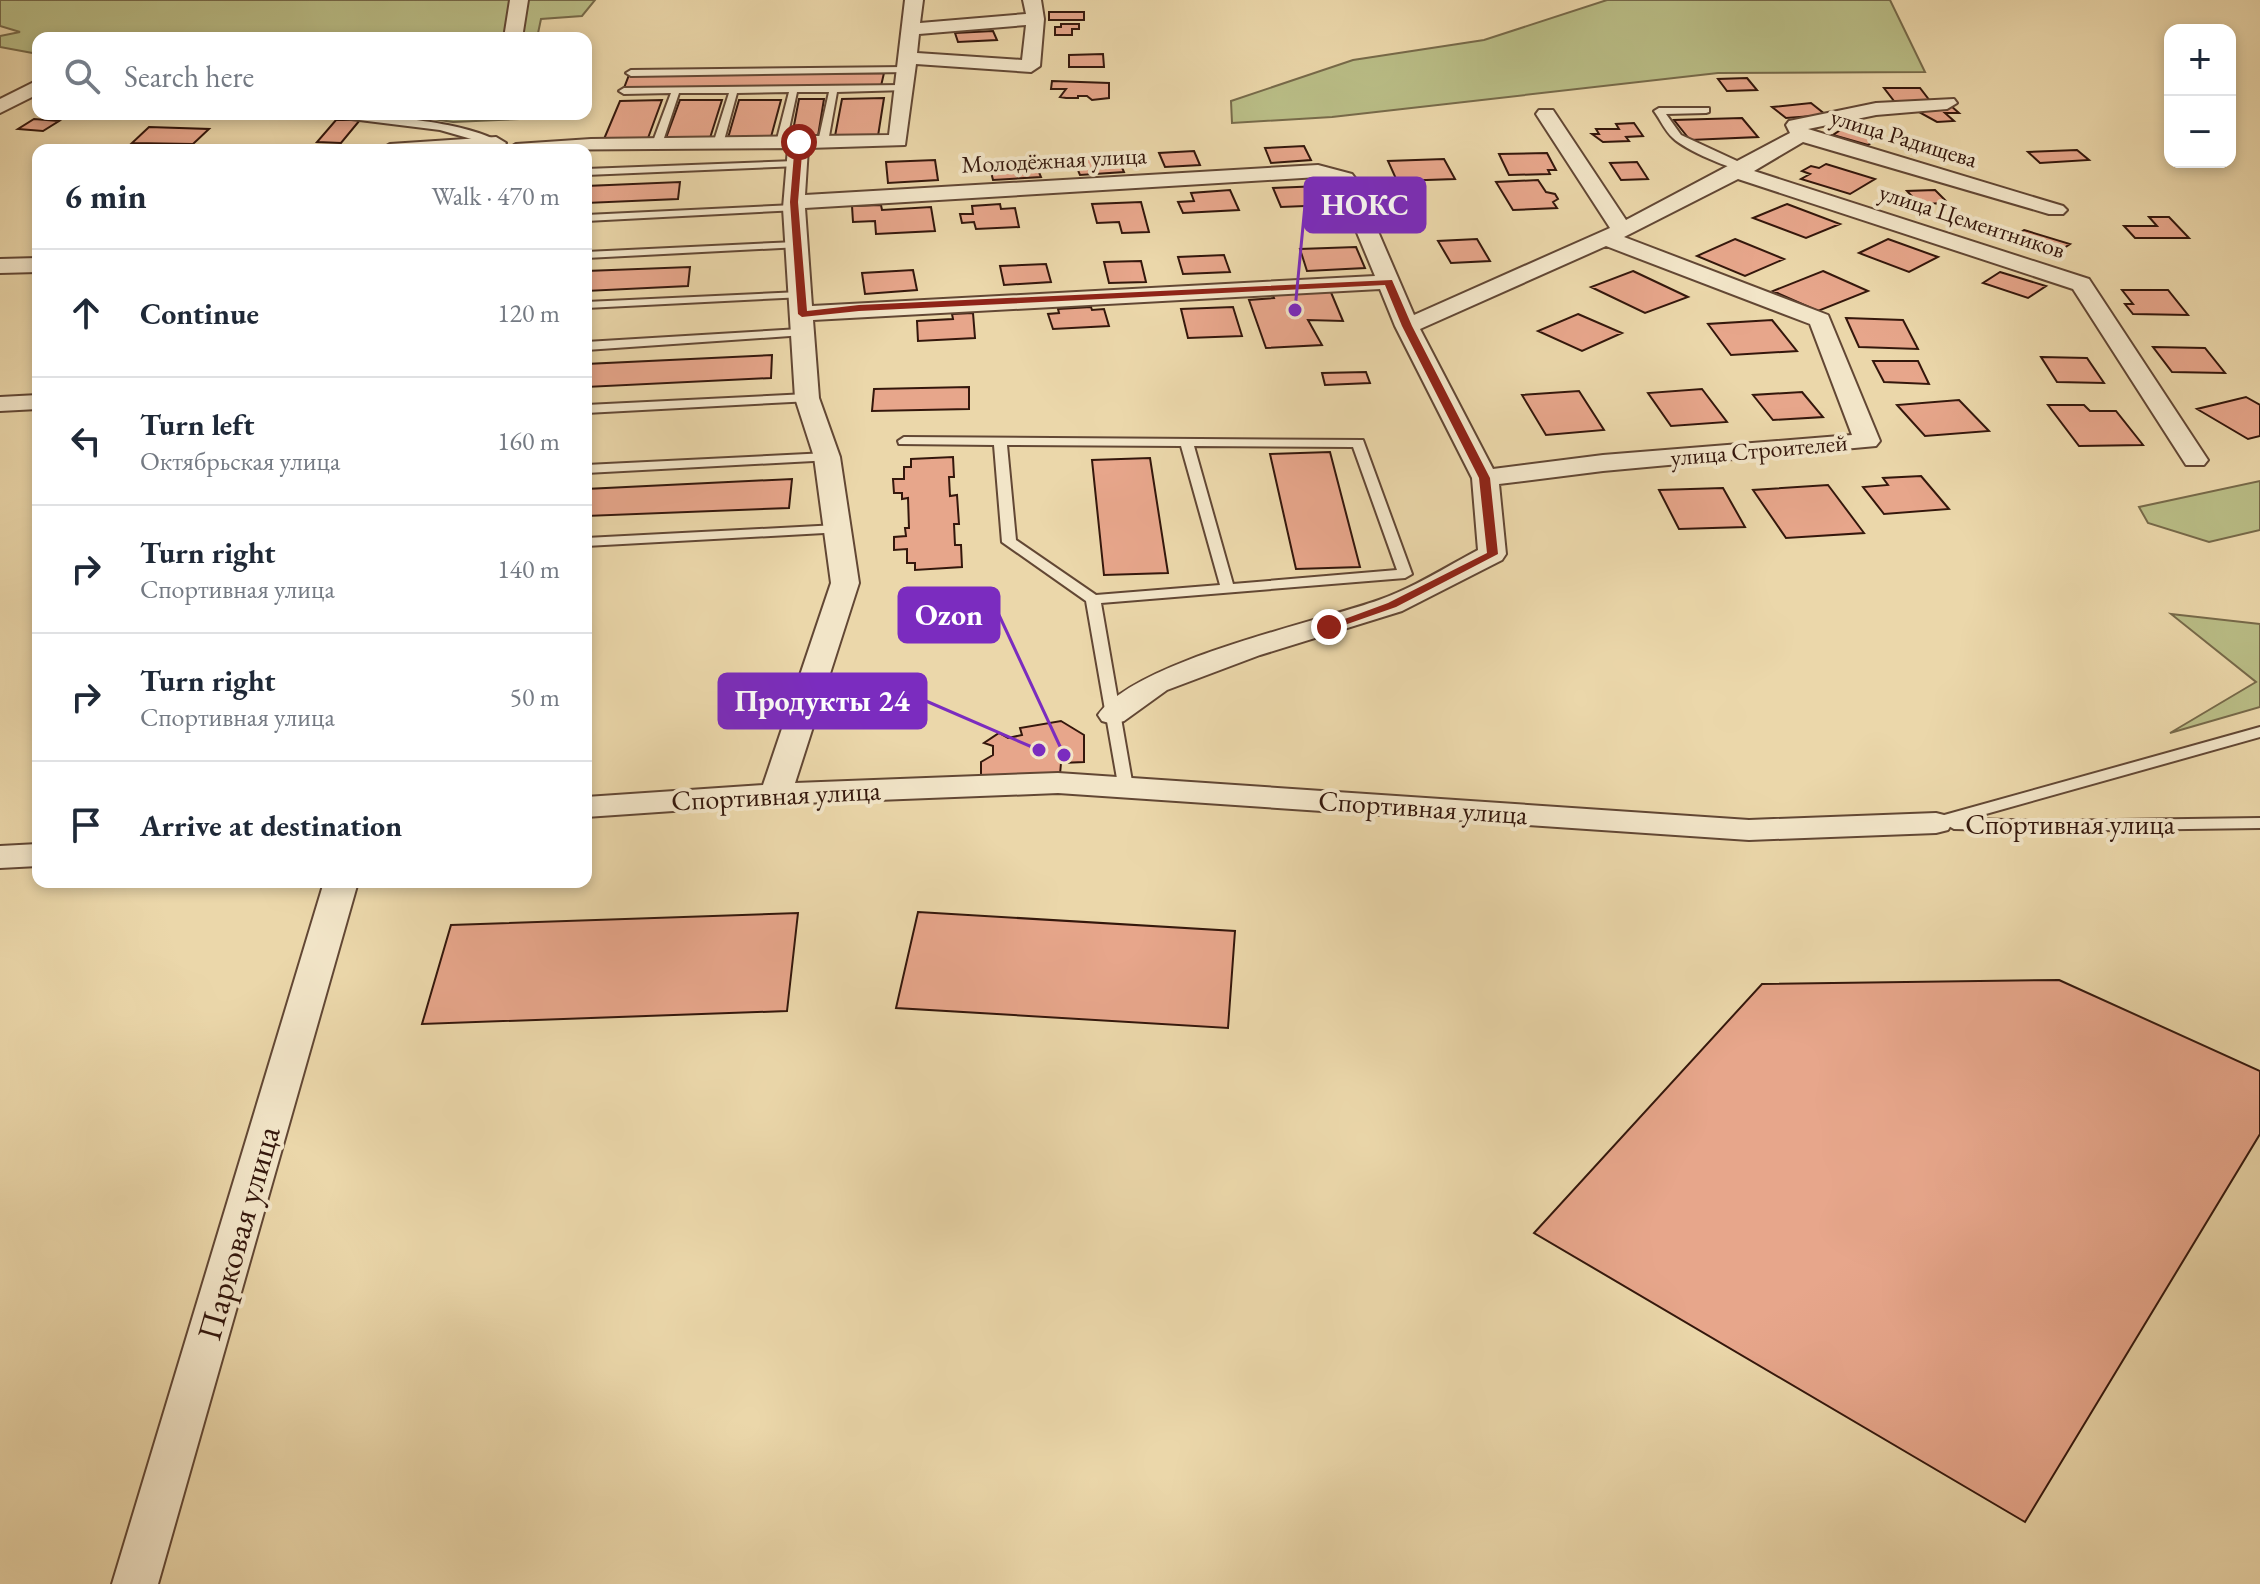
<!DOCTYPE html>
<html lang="en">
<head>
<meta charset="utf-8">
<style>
	body { margin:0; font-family:"EB Garamond",serif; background:#f2f2f3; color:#1f2937 }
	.controls { position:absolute; right:24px; top:24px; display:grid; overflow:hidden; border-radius:16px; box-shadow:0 4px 12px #0003 }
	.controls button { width:72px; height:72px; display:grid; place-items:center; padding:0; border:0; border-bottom:2px solid #e0e1e3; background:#fff; color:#1f2937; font:40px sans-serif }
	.stop { position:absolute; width:24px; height:24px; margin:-18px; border:6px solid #8f2418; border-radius:50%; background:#fff }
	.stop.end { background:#8f2418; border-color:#fff; box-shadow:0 2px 8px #0008 }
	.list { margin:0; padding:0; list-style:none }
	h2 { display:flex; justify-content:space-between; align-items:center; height:104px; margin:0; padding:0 32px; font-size:34px }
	h2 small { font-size:26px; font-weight:400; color:#747a83 }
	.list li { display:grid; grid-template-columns:52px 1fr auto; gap:24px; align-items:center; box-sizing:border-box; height:128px; padding:0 32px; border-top:2px solid #e0e1e3 }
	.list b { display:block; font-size:30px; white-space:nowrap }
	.list p { margin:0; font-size:26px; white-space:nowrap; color:#747a83 }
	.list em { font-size:26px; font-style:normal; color:#747a83 }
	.icon { flex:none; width:44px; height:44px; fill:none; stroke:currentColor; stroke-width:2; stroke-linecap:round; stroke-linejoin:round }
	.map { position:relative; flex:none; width:2260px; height:1584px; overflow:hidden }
	.search { position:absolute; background:#fff; box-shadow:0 4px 12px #0003; left:32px; top:32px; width:560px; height:88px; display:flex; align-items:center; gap:20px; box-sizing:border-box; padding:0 28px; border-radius:16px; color:#747a83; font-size:30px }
	.panel { position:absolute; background:#fff; box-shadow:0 4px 12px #0003; left:32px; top:144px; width:560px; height:744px; border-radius:16px }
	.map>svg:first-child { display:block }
	.green { fill:#babe87; stroke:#776a4a; stroke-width:2 }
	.building { fill:#e7a68b; stroke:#34170c; stroke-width:2 }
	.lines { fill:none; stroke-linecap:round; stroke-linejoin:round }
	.lane-casing { stroke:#624734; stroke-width:4 }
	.street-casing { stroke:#624734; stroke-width:4 }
	.lane { fill:#f2e5c8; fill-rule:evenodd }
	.street { fill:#f2e5c8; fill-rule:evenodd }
	.route { fill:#8f2418 }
	.labels { text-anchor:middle; stroke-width:8; stroke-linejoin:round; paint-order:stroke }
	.far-street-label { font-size:24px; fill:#34170c; stroke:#f2e5c8 }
	.street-label { font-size:28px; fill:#34170c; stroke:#f2e5c8 }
	.near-street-label { font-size:34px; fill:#34170c; stroke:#f2e5c8 }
	.leader { fill:none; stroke:#7b2cbf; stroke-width:3 }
	.callout-dot { fill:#7b2cbf; stroke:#f2e5c8; stroke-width:3 }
	.callout { fill:#7b2cbf; stroke:#7b2cbf; stroke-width:3 }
	.callout-label { font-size:30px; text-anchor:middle; font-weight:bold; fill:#fff }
</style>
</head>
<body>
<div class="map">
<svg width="2260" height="1584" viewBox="0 0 2260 1584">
	<rect width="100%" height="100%" fill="#ebd7aa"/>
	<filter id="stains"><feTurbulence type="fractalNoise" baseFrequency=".0025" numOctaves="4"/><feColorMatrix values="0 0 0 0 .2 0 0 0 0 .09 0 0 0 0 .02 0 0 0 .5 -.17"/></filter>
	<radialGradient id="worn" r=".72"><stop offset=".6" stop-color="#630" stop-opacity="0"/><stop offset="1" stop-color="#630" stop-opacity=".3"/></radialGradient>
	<path class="green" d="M0,0H595L582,16L541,19L537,38H38V54L0,47V36L20,32L0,26Z
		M1607,0H1890L1925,72L1718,73L1332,117L1232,123L1231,101L1353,60L1484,40Z
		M399,114H520L519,119L453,122Z
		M2260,481V530L2209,542L2148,523L2139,507Z
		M2171,614L2260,624V707L2170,733L2256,682Z"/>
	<path class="building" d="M1049,12H1084V20H1049Z
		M1061,24H1079V29H1072V35H1055V27H1061Z
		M993,31L997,40L958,42L955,33Z
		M1103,54L1104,67H1069V55Z
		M884,73L881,86L624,88L629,75Z
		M1747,78L1757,90L1727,91L1718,79Z
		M1052,81L1109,83V98L1092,100L1087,96H1078V98H1066L1060,97L1066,89H1051Z
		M1884,88H1920L1930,101H1894Z
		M884,98L878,136H835L842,99Z
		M799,99H824L818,136H792Z
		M662,100L648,138L604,139L620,101Z
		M680,100H722L710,138H666Z
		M739,100H781L771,137L728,138Z
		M1811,103L1826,115L1786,118L1772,107Z
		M1950,105L1959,113H1945L1954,121L1937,122L1917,111Z
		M1742,118L1758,137L1690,140L1674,120Z
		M34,119L59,121L43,131L18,129Z
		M336,120H360L341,143L317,142Z
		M1634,123L1643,136L1626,137L1629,141L1603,142L1592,134H1599L1596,129H1619L1616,124Z
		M1848,125L1883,135L1868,145L1833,135Z
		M149,127L209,129L193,144L132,143Z
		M1304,146L1311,160L1271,163L1265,148Z
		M2077,150L2089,160L2040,163L2028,152Z
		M1194,151L1200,165L1165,167L1159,153Z
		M1547,153L1556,170H1548L1550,174L1509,175L1499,154Z
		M1117,156L1124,172L1080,175L1073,159Z
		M1444,159L1455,179L1397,181L1388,161Z
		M935,160L938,180L888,183L886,162Z
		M1637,162L1648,179L1621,180L1610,163Z
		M1035,163L1041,177L993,180L991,172L995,171L992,166Z
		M1826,164L1875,179L1850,194L1801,179L1810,174L1802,171L1811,166L1819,168Z
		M1538,180L1546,192L1555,194L1558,199L1553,202L1557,208L1513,210L1496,182Z
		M680,182L678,199L586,203V186Z
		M1321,186L1329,205L1281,207L1273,188Z
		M1230,190L1239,210L1183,213L1178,202L1194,201L1191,193Z
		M1935,190L1948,203L1919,204L1907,191Z
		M1141,202L1149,232L1122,233L1119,222L1097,223L1092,204Z
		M1000,204L1001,209L1015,208L1019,227L976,229L974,222L962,223L960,214H973L972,206Z
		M1787,204L1840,224L1806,238L1753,218Z
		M881,205L882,210L931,207L935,231L876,234L875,221L853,222L852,206Z
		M2149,217H2169L2189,238H2135L2124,226H2157Z
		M2024,230L2070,244L2052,256L2006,243Z
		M1477,239L1490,261L1451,263L1438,241Z
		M1735,239L1784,259L1745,276L1697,256Z
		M1888,239L1938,257L1909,272L1859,253Z
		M1356,247L1365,268L1307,271L1300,249Z
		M1224,255L1230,272L1183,274L1178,257Z
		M1141,261L1146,282L1109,283L1104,262Z
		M1046,264L1051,282L1004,285L1000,266Z
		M690,267L688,286L586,291V271Z
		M913,270L917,290L865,294L862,273Z
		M1633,271L1688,297L1645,313L1591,287Z
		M1823,271L1868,291L1818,311L1773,291Z
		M2000,272L2046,286L2028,298L1983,283Z
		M1330,290L1343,321L1308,320L1322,345L1266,348L1249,300L1274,298L1272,293Z
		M2122,290H2168L2188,315L2133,314L2125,304H2133Z
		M1091,307L1092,310L1104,309L1109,326L1053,329L1048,314L1059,313L1058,309Z
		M1233,307L1242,336L1188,338L1181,309Z
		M973,313L975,338L918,341L917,321L953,319L952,314Z
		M1578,314L1622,333L1582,351L1538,331Z
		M1846,318L1903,320L1918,349L1859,347Z
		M1772,320L1797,351L1731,355L1708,324Z
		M2153,347L2205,348L2225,373L2172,372Z
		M772,355L771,378L586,387V364Z
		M2041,357L2087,358L2104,383L2057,382Z
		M1873,361H1918L1929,384L1884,382Z
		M1366,372L1370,383L1325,385L1322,373Z
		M969,387V409L872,411L874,389Z
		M1702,389L1727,422L1671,426L1648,393Z
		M1579,391L1604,430L1546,435L1522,395Z
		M1802,392L1823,417L1773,420L1753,395Z
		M2246,397L2260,405V436L2248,439L2197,409Z
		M1959,400L1989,431L1925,436L1897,405Z
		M2048,405H2084L2090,411H2116L2143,445L2079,446Z
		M1330,452L1360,567L1296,569L1270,454Z
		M953,457L954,477H949L950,496L957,495L959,524H954L955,545H961L962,567L915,570V563H907V549L894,550V537L906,536L905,528H909L908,498L902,499V493H894L893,479H904V467H911V459Z
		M1150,458L1168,573L1104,575L1092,460Z
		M1921,476L1949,509L1884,514L1863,487L1888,485L1883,478Z
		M792,479L789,508L586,516V489Z
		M1828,485L1864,533L1786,538L1753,490Z
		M1723,488L1745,527L1679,529L1659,490Z
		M1061,721L1084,735V762L1061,763L1060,774L981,778V762L993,755V746L984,743L999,733L1008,738L1022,735L1020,728Z
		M918,912L1235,931L1228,1028L896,1008Z
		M798,913L787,1011L422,1024L451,925Z
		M2059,980L2260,1071V1134L2025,1522L1534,1233L1762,984Z"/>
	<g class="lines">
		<defs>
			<path id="lane" d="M906,67L909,68V72L631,76L626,73L631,70Z
				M903,85L906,86V90L837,92L828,142L823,145L818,142L829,92H797L786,143L781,146L776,143L789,92L737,93L723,144L718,147L713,144L729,93H679L662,144L657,147L652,144L671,93L624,94L619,91L624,88Z
				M1709,108V112L1706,113L1666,114L1681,135L1750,167V171C1734,172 1684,149 1673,138C1665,131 1660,119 1654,111L1659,108Z
				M330,114C372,114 467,121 501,143L496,146L440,130L335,117Z
				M795,161L799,162V166L586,175V169Z
				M794,205L799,208L798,210L586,221V215Z
				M796,242L801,245L800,247L586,258V252Z
				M800,292L806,295L804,297L586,308V302Z
				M800,329L806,333L804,335L586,350V342Z
				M807,394L813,398L811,401L586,413V405Z
				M904,437L1363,440L1412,574L1405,578L1101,603L1133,787L1125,792L1119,790L1086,601L1002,542L994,445L899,444L898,441ZM1007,445L1181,446L1220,585L1096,595L1016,540ZM1194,446L1353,447L1397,570L1233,584Z
				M827,453L833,457L832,460L586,473V465Z
				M837,525L842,526V532L586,546V538Z
				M2260,727V737L1968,819L2044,821L2260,818V828L2044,831L1954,829L1947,825L1936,828L1928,823L1930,819Z"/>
			<path id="street" d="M510,0H528L522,38H504Z
				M905,0H923L920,23L1026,14L1023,0H1041L1044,19L1040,66L1031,72L916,64L905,145L808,148L805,195L1318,165L1352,174L1355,178L1414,315L1610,228L1536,114L1539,110H1553L1626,220L1790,133L1786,125L1789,121L1876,103L1954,99L1957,103L1947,109L1876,115L1808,129L2063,206L2067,210L2063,214H2049L1803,142L1754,171L2089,279L2208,460L2204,465H2186L2073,289L1738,179L1624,237L1828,315L1880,441L1876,446L1603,471L1499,484L1506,554L1502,560L1402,611L1260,655L1167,690L1124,721L1113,724L1102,721L1098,715C1135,661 1314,623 1379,600C1413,588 1446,567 1478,550L1472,478L1395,326L1380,289L813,320L819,398L840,457L859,583L795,783L1058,773L1749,820L1936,813L1948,816L1952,823L1948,830L1936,833L1749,840L1058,793L776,804L586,817V797L763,785L831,583L814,457L795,398L783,208L788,148L506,150L516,144L591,139L889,135ZM1026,25L1022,60L917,53L919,34ZM1318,177L1336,182L1375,276L812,306L805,208ZM1606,246L1810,324L1852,435L1603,455L1493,469L1420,329Z
				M38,80V94L0,113V99Z
				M496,137L506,143L503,147L380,150L390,144Z
				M38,258V272L0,273V259Z
				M38,395V409L0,411V397Z
				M38,844V866L0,868V846Z
				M324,882H358L158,1584H112Z"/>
		</defs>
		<use href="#lane" class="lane-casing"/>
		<use href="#street" class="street-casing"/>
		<use href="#lane" class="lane"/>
		<use href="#street" class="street"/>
	</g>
	<path class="route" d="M799,140L803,142L798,202L807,311L859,305L1392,280L1412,326L1490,478L1498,554L1396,607L1333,629L1323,627L1388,603L1487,553L1479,478L1402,326L1385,285L859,311L802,317L798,314L790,202L795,142Z"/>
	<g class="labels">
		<g class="far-street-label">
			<text transform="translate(1904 138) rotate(17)" y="8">улица Радищева</text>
			<text transform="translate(1054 160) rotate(-3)" y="8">Молодёжная улица</text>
			<text transform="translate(1972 221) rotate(18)" y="8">улица Цементников</text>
			<text transform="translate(1759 450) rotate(-5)" y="8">улица Строителей</text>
		</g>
		<g class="street-label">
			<text transform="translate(776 795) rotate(-3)" y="10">Спортивная улица</text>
			<text transform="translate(1423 807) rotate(4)" y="10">Спортивная улица</text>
			<text x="2070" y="834">Спортивная улица</text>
		</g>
		<g class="near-street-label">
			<text transform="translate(238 1233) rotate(-74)" y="12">Парковая улица</text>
		</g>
	</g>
	<path class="leader" d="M1295 310L1305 205M1064 755L999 615M1039 750L926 701"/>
	<g class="callout-dot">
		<circle cx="1295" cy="310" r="8"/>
		<circle cx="1064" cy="755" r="8"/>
		<circle cx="1039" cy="750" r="8"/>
	</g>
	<g class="callout">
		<rect x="1305" y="178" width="120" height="54" rx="8"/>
		<rect x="899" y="588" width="100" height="54" rx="8"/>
		<rect x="719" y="674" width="207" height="54" rx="8"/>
	</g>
	<g class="callout-label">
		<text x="1365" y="215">НОКС</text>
		<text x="949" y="625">Ozon</text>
		<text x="822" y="711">Продукты 24</text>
	</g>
	<rect width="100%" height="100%" filter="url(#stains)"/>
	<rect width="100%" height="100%" fill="url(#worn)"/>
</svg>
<div class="controls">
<button>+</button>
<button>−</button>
</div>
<div class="stop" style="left:799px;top:142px"></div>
<div class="stop end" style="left:1329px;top:627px"></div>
<div class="search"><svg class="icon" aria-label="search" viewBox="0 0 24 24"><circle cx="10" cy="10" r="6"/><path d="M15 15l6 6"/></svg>Search here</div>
<section class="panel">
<h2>6 min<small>Walk · 470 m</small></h2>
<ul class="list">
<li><svg class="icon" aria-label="ahead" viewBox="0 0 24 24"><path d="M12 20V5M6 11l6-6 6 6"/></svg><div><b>Continue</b></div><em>120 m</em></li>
<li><svg class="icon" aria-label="left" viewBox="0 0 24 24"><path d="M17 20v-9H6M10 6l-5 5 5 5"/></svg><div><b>Turn left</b><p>Октябрьская улица</p></div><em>160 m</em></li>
<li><svg class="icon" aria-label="right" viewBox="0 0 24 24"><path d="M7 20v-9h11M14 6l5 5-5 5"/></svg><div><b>Turn right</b><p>Спортивная улица</p></div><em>140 m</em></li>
<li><svg class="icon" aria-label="right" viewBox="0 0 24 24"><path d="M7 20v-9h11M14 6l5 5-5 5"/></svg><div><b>Turn right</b><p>Спортивная улица</p></div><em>50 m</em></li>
<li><svg class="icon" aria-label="arrive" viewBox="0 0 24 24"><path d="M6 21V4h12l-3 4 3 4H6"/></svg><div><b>Arrive at destination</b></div></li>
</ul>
</section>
</div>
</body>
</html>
